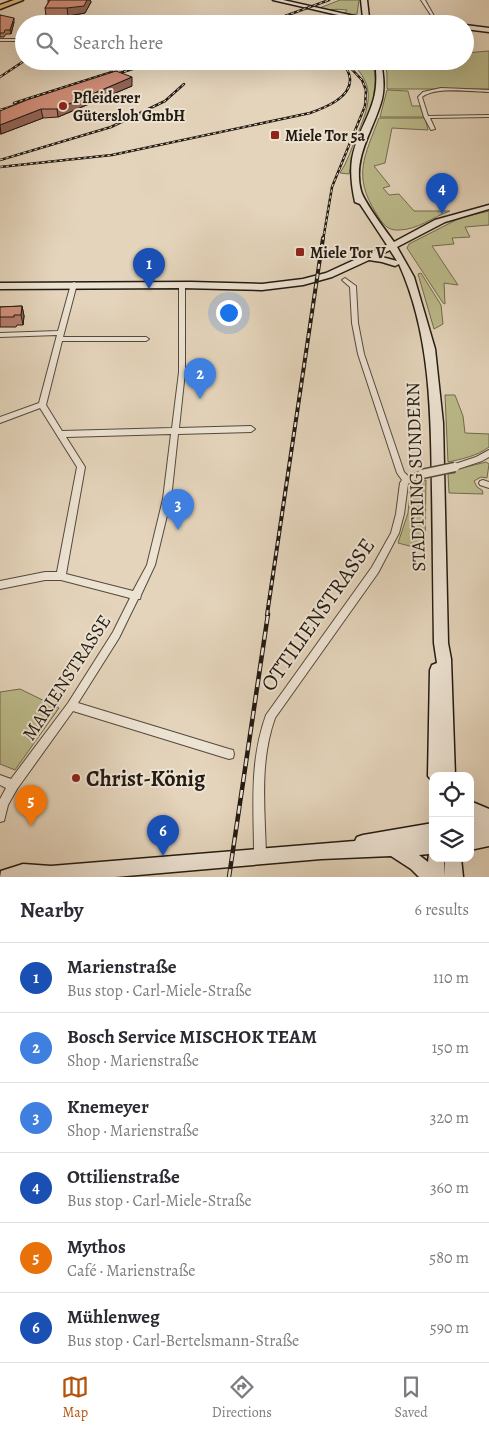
<!DOCTYPE html>
<html lang="en">
<head>
<meta charset="utf-8">
<style>
	body { margin:0; font-family:Alegreya,serif; background:#f2f2f3; color:#2b2b33 }
	.controls { position:absolute; right:15px; bottom:15px; display:grid; overflow:hidden; border-radius:10px; box-shadow:0 5px 20px #0002 }
	.controls button { width:45px; height:45px; display:grid; place-items:center; padding:0; border:0; border-bottom:1px solid #e1e1e2; background:#fff; color:#2b2b33; font:25px sans-serif }
	.you { position:absolute; left:228px; top:312px; width:18px; height:18px; margin:-12px; border:4px solid #fff; border-radius:50%; background:#1a73e8; box-shadow:0 0 0 8px #1a73e833 }
	.badge { display:grid; place-items:center; width:32px; height:32px; border-radius:50%; background:#b45309; color:#fff; font-size:16px; font-weight:700 }
	.pin { position:absolute; translate:-50% -41px; filter:drop-shadow(0 1px 2px #0008) }
	.pin::after { content:''; position:absolute; top:26px; width:18px; height:15px; background:inherit; clip-path:polygon(0 0,100% 0,50% 100%) }
	.list { margin:0; padding:0; list-style:none }
	h2 { display:flex; justify-content:space-between; align-items:center; height:65px; margin:0; padding:0 20px; font-size:21px }
	h2 small { font-size:16px; font-weight:400; color:#7c7c81 }
	.list li { display:grid; grid-template-columns:32px 1fr auto; gap:15px; align-items:center; box-sizing:border-box; height:70px; padding:0 20px; border-top:1px solid #e1e1e2 }
	.list b { display:block; font-size:19px; white-space:nowrap }
	.list p { margin:0; font-size:16px; white-space:nowrap; color:#7c7c81 }
	.list em { font-size:16px; font-style:normal; color:#7c7c81 }
	.icon { flex:none; width:28px; height:28px; fill:none; stroke:currentColor; stroke-width:2; stroke-linecap:round; stroke-linejoin:round }
	.map { position:relative; flex:none; width:489px; height:877px; overflow:hidden }
	.search { position:absolute; background:#fff; box-shadow:0 5px 20px #0002; left:15px; right:15px; top:15px; height:55px; display:flex; align-items:center; gap:12px; box-sizing:border-box; padding:0 18px; border-radius:28px; color:#7c7c81; font-size:19px }
	.sheet { height:485px; background:#fff }
	nav { display:flex; justify-content:space-around; align-items:center; box-sizing:border-box; height:70px; border-top:1px solid #e1e1e2; background:#fff; font-size:14px; color:#7c7c81 }
	nav a { display:grid; justify-items:center; gap:2px }
	nav .on { color:#b45309 }
	.map>svg:first-child { display:block }
	.green { fill:#bcbb8b; stroke:#706b4e }
	.lines { fill:none; stroke-linecap:round; stroke-linejoin:round }
	.street-casing { stroke:#53493c; stroke-width:2 }
	.secondary-casing { stroke:#231b12; stroke-width:3 }
	.primary-casing { stroke:#231b12; stroke-width:3 }
	.street { fill:#ede3d3; fill-rule:evenodd }
	.secondary { fill:#ede3d3; fill-rule:evenodd }
	.primary { fill:#e2ba7e; fill-rule:evenodd }
	.rail-far2-casing { stroke:#231b12; stroke-width:2.5 }
	.rail-far1-casing { stroke:#231b12; stroke-width:4 }
	.rail-casing { stroke:#231b12; stroke-width:4.5 }
	.rail-far2 { stroke:#ede3d3; stroke-width:1; stroke-dasharray:3; stroke-linecap:butt }
	.rail-far1 { stroke:#ede3d3; stroke-width:2; stroke-dasharray:5; stroke-linecap:butt }
	.rail { stroke:#ede3d3; stroke-width:2.5; stroke-dasharray:8; stroke-linecap:butt }
	.street-bridge-casing { stroke:#53493c; stroke-width:11; stroke-linecap:butt }
	.street-bridge { stroke:#ede3d3; stroke-width:8 }
	.wall { fill:#b57c6b; stroke:#231b12 }
	.shaded-wall { fill:#936557; stroke:#231b12 }
	.building { fill:#d2907c; stroke:#231b12 }
	.poi-dot { fill:#8f2418; stroke:#ede3d3; stroke-width:2 }
	.labels { text-anchor:middle; stroke-width:4; stroke-linejoin:round; paint-order:stroke }
	.far-poi-label { font-size:16px; font-weight:bold; fill:#231b12; stroke:#ede3d3; text-anchor:start }
	.street-label { font-size:19px; fill:#231b12; stroke:#ede3d3 }
	.near-street-label { font-size:22px; fill:#231b12; stroke:#ede3d3 }
	.near-poi-label { font-size:22px; font-weight:bold; fill:#231b12; stroke:#ede3d3; text-anchor:start }
</style>
</head>
<body>
<div class="map">
<svg width="489" height="877" viewBox="0 0 489 877">
	<rect width="100%" height="100%" fill="#e4d4bb"/>
	<filter id="stains"><feTurbulence type="fractalNoise" baseFrequency=".004" numOctaves="4"/><feColorMatrix values="0 0 0 0 .2 0 0 0 0 .09 0 0 0 0 .02 0 0 0 .5 -.17"/></filter>
	<radialGradient id="worn" r=".72"><stop offset=".6" stop-color="#630" stop-opacity="0"/><stop offset="1" stop-color="#630" stop-opacity=".3"/></radialGradient>
	<path class="green" d="M340,0H359L357,14L351,15L330,12L345,13L347,10C336,8 328,11 317,9Z
		M489,51V89H387V73L384,61H465V53Z
		M349,61H373C374,71 377,82 375,92C372,120 354,145 349,174L340,173C347,163 351,149 356,138C368,107 379,87 349,61Z
		M387,90L408,91L412,106H420L424,117H380Z
		M379,118H425L428,130L392,128L385,163L374,166L390,186L383,188L389,195L399,194L414,211H450C433,217 417,230 399,230C387,231 382,223 376,213C352,175 365,156 379,118Z
		M489,211V225L465,227L470,237L452,238L454,244L432,246L458,285L444,283L445,304L443,303L407,248L409,244L460,218Z
		M421,273L441,305L443,324L434,329L418,274Z
		M445,395H455L463,416L465,433L489,434V447C477,456 462,459 448,462Z
		M486,462L489,464L487,478L481,477L474,481L477,487L482,490L483,494L449,493L448,474L455,473L454,470Z
		M426,480L425,550L398,543L408,513L411,483Z
		M20,689L59,708L15,770L0,764V692Z"/>
	<g class="lines">
		<defs>
			<path id="street" d="M421,0H425L438,23H436Z
				M0,39H24V41H0Z
				M441,88L489,90V92C471,92 437,86 422,97L428,116L489,115V117L430,118L435,129L431,130L424,117L418,97L423,92Z
				M345,278L356,286L358,323L364,354L404,472L408,476L422,471L425,472L426,474L425,476L410,482L408,484L404,514L399,533L378,573L275,718C259,763 265,809 266,856L264,860L260,862L256,860L254,856C254,806 249,763 266,715L372,567L391,533L396,514L400,483L402,480L397,473L358,354L352,323L350,287L342,280Z
				M74,282L77,284L63,337H146L149,339L146,341H62L46,405L62,431L172,428L179,372V286L182,284L185,286V372L179,428L251,426L255,429L251,432L178,434L171,499L155,565L141,595L140,599H138L119,638L78,703L229,749L233,750L234,754L233,758L229,759L73,711L17,789L8,805L4,821L0,822V799L6,788L0,785V775L11,779L68,703L113,632L130,598L61,580H45L0,589V581L45,572H57L77,467L40,408L0,423V417L39,403L57,335L0,337V333L58,331L71,284ZM171,434L163,499L147,565L133,591L66,574L85,467L66,437Z
				M489,450V457L482,461L455,470L452,469L451,467L452,465L476,457Z
				M483,480L489,482V488L480,485L479,483L480,481Z"/>
			<path id="secondary" d="M273,0H283L363,18L361,0H367L369,18L451,24L370,21V24H364V21Z
				M465,25L489,28V32L465,29Z
				M375,61H381C383,74 385,86 382,99C374,130 352,157 361,191C364,202 386,231 394,242L435,220L489,205V209L445,222L397,247L414,277L435,349L443,423L448,643L451,659L455,776H433V782L428,776L430,670L432,665L437,663L434,643C433,592 433,542 432,491C431,415 431,335 399,264L395,266L382,262L369,260L332,277L303,285L262,290L182,288L0,289V283L191,282L262,284L303,279L326,273L387,245L360,204L355,202C352,188 350,173 352,159C360,119 382,108 375,61ZM390,250L397,261L378,256Z
				M470,801L489,809V846L470,850Z
				M433,823V858H444L445,876V858H461L463,877H419L411,869L391,856L321,859L115,877H0L1,871L23,864L51,866L355,841L357,837L363,835ZM429,854L428,862L419,855Z"/>
			<path id="primary" d="M14,0H23L0,9V5Z"/>
		</defs>
		<use href="#street" class="street-casing"/>
		<use href="#secondary" class="secondary-casing"/>
		<use href="#primary" class="primary-casing"/>
		<use href="#street" class="street"/>
		<use href="#secondary" class="secondary"/>
		<use href="#primary" class="primary"/>
		<defs>
			<path id="rail-far2" d="M145,21L198,19L251,24
				M124,24L151,20
				M263,24L329,0
				M0,77L24,61
				M107,77L158,61
				M14,103L112,72
				M0,110L23,103
				M0,160L111,127L165,101L184,84
				M0,167L112,155L310,113C324,108 351,98 350,79C350,74 346,68 345,64
				M323,240L332,187L365,106L366,90L362,80L344,61"/>
			<path id="rail-far1" d="M267,615L323,238"/>
			<path id="rail" d="M229,877L268,614"/>
		</defs>
		<use href="#rail-far2" class="rail-far2-casing"/>
		<use href="#rail-far1" class="rail-far1-casing"/>
		<use href="#rail" class="rail-casing"/>
		<use href="#rail-far2" class="rail-far2"/>
		<use href="#rail-far1" class="rail-far1"/>
		<use href="#rail" class="rail"/>
		<defs>
			<path id="street-bridge" d="M422,474L455,467"/>
		</defs>
		<use href="#street-bridge" class="street-bridge-casing"/>
		<use href="#street-bridge" class="street-bridge"/>
	</g>
	<path class="wall" d="M48,0H90L91,2L85,13L68,16H46L45,8L48,3Z
		M0,15L14,22L11,34H6L4,37H0Z
		M132,86L58,117L43,118L1,134H0V111Z
		M22,306L24,316L23,325H17L16,327H0V307Z"/>
	<path class="shaded-wall" d="M87,0H90L91,2L85,13L68,16L67,8Z
		M14,18V22L11,34L10,30Z
		M132,77V86L58,117L57,109Z
		M41,109L43,118L1,134L0,125Z
		M22,306L24,316L23,325L21,315Z"/>
	<path class="building" d="M50,0H87L84,6L67,8H45Z
		M0,15L14,18L10,30H5L4,33H0Z
		M116,71L132,77L57,109H41L0,125V111L27,100Z
		M22,306L21,315H14V317H0V307Z"/>
	<g class="poi-dot">
		<circle cx="63" cy="106" r="5"/>
		<rect x="270" y="130" width="10" height="10" rx="2.5"/>
		<rect x="295" y="247" width="10" height="10" rx="2.5"/>
		<circle cx="76" cy="778" r="5"/>
	</g>
	<g class="labels">
		<g class="far-poi-label">
			<text x="73" y="103">Pfleiderer<tspan x="73" dy="18">Gütersloh GmbH</tspan></text>
			<text x="285" y="141">Miele Tor 5a</text>
			<text x="310" y="258">Miele Tor V</text>
		</g>
		<g class="street-label">
			<text transform="translate(415 477) rotate(-92)" y="7">STADTRING SUNDERN</text>
			<text transform="translate(66 677) rotate(-57)" y="7">MARIENSTRASSE</text>
		</g>
		<g class="near-street-label">
			<text transform="translate(317 614) rotate(-55)" y="8">OTTILIENSTRASSE</text>
		</g>
		<g class="near-poi-label">
			<text x="86" y="786">Christ-König</text>
		</g>
	</g>
	<rect width="100%" height="100%" filter="url(#stains)"/>
	<rect width="100%" height="100%" fill="url(#worn)"/>
</svg>
<div class="controls">
<button><svg class="icon" aria-label="locate" viewBox="0 0 24 24"><circle cx="12" cy="12" r="6"/><path d="M12 2v4M12 18v4M2 12h4M18 12h4"/></svg></button>
<button><svg class="icon" aria-label="layers" viewBox="0 0 24 24"><path d="M12 4l9 5-9 5-9-5zM3 14l9 5 9-5"/></svg></button>
</div>
<div class="you"></div>
<div class="pin badge" style="left:149px;top:289px;background:#1a4fb4">1</div>
<div class="pin badge" style="left:200px;top:399px;background:#3f7fe0">2</div>
<div class="pin badge" style="left:178px;top:530px;background:#3f7fe0">3</div>
<div class="pin badge" style="left:442px;top:214px;background:#1a4fb4">4</div>
<div class="pin badge" style="left:31px;top:826px;background:#e8710a">5</div>
<div class="pin badge" style="left:163px;top:856px;background:#1a4fb4">6</div>
<div class="search"><svg class="icon" aria-label="search" viewBox="0 0 24 24"><circle cx="10" cy="10" r="6"/><path d="M15 15l6 6"/></svg>Search here</div>
</div>
<section class="sheet">
<h2>Nearby<small>6 results</small></h2>
<ul class="list">
<li><span class="badge" style="background:#1a4fb4">1</span><div><b>Marienstraße</b><p>Bus stop · Carl-Miele-Straße</p></div><em>110 m</em></li>
<li><span class="badge" style="background:#3f7fe0">2</span><div><b>Bosch Service MISCHOK TEAM</b><p>Shop · Marienstraße</p></div><em>150 m</em></li>
<li><span class="badge" style="background:#3f7fe0">3</span><div><b>Knemeyer</b><p>Shop · Marienstraße</p></div><em>320 m</em></li>
<li><span class="badge" style="background:#1a4fb4">4</span><div><b>Ottilienstraße</b><p>Bus stop · Carl-Miele-Straße</p></div><em>360 m</em></li>
<li><span class="badge" style="background:#e8710a">5</span><div><b>Mythos</b><p>Café · Marienstraße</p></div><em>580 m</em></li>
<li><span class="badge" style="background:#1a4fb4">6</span><div><b>Mühlenweg</b><p>Bus stop · Carl-Bertelsmann-Straße</p></div><em>590 m</em></li>
</ul>
</section>
<nav>
<a class="on"><svg class="icon" aria-label="map" viewBox="0 0 24 24"><path d="M3 6l6-2 6 2 6-2v14l-6 2-6-2-6 2zM9 4v14M15 6v14"/></svg>Map</a>
<a><svg class="icon" aria-label="directions" viewBox="0 0 24 24"><path d="M12 3l9 9-9 9-9-9zM9 14v-3h6M13 9l2 2-2 2"/></svg>Directions</a>
<a><svg class="icon" aria-label="saved" viewBox="0 0 24 24"><path d="M7 4h10v16l-5-4-5 4z"/></svg>Saved</a>
</nav>
</body>
</html>
